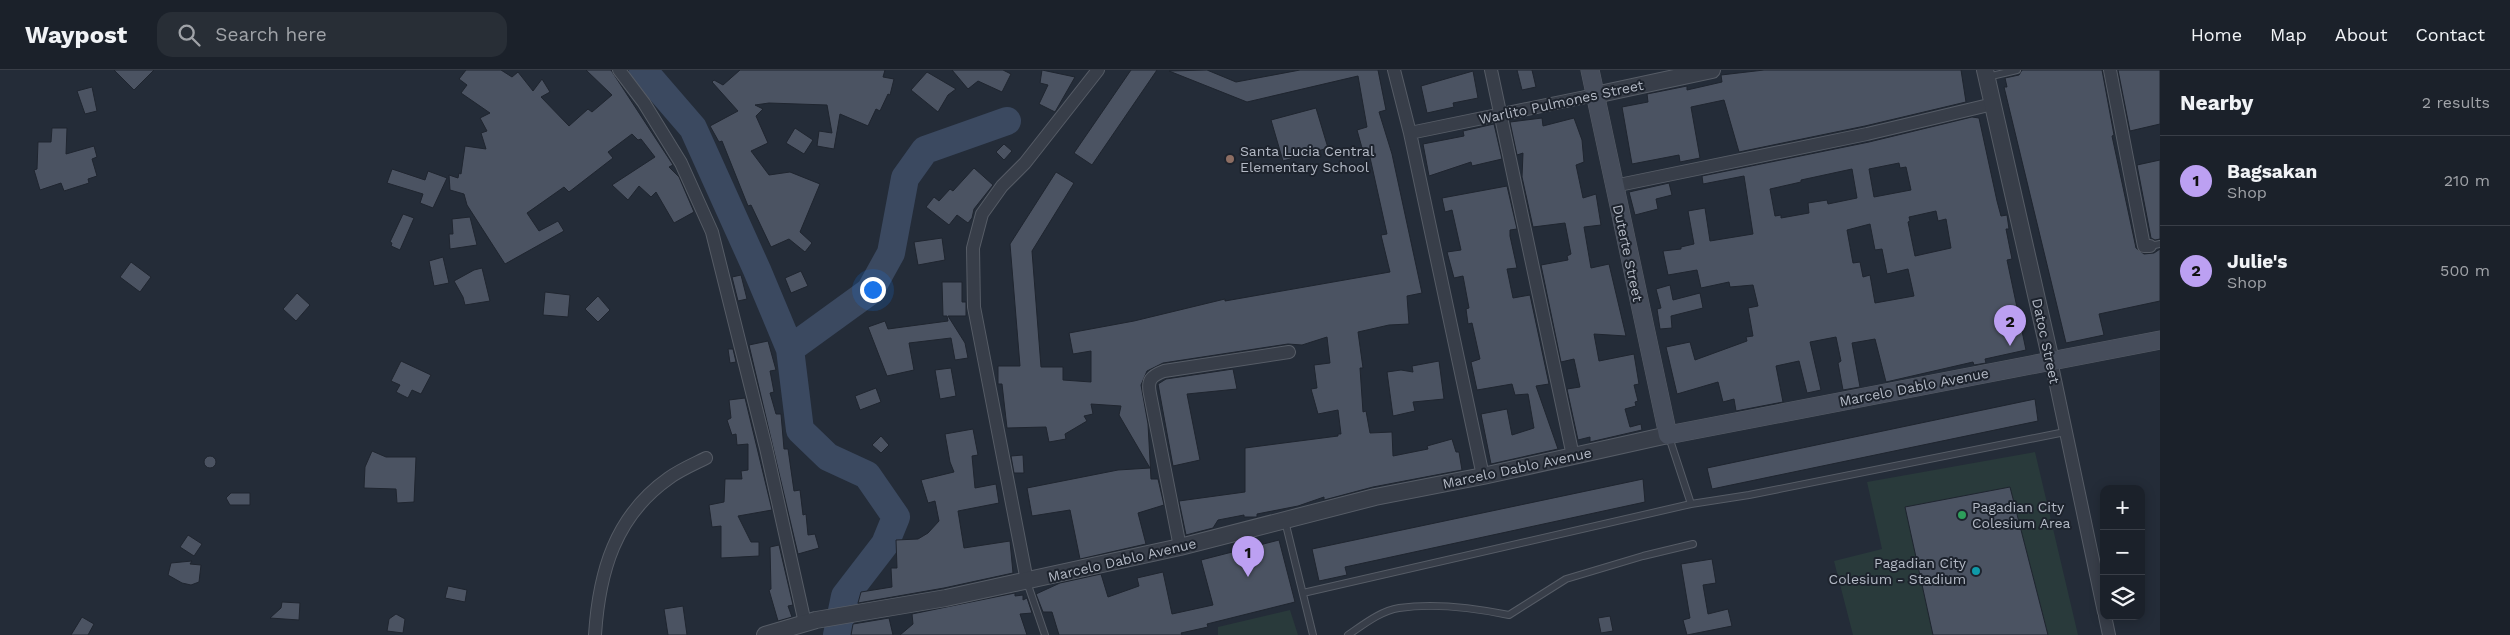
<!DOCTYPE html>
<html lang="en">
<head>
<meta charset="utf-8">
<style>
	body { margin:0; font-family:"Work Sans",sans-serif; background:#282e36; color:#f1f3f6 }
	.controls { position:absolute; right:15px; bottom:15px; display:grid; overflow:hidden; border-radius:10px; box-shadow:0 2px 12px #0003 }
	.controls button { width:45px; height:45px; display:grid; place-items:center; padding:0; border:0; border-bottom:1px solid #393e47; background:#1b212a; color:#f1f3f6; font:25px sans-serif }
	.you { position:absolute; left:872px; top:219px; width:18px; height:18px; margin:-12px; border:4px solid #fff; border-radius:50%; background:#1a73e8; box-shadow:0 0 0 8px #1a73e833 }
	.badge { display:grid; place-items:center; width:32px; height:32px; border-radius:50%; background:#bca0f2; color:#111; font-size:16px; font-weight:700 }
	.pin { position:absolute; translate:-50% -41px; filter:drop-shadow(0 1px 2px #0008) }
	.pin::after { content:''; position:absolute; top:26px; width:18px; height:15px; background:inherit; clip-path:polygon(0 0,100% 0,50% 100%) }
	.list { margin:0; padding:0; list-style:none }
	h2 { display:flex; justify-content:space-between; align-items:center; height:65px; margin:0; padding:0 20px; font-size:21px }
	h2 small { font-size:16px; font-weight:400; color:#a0a3a8 }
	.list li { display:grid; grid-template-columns:32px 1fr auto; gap:15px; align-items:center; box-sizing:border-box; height:90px; padding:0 20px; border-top:1px solid #393e47 }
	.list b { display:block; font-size:19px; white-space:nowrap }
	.list p { margin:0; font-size:16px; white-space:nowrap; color:#a0a3a8 }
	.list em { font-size:16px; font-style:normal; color:#a0a3a8 }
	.icon { flex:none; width:28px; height:28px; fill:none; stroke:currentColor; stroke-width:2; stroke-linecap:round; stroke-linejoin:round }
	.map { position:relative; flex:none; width:2160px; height:565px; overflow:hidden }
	header { display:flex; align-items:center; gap:30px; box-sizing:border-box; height:70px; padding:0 25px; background:#1b212a; border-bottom:1px solid #393e47 }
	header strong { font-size:24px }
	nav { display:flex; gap:28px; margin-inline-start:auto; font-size:18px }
	.search { width:350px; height:45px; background:#282e36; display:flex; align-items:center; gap:12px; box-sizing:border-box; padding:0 18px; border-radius:15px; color:#a0a3a8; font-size:19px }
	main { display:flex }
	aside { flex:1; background:#1b212a }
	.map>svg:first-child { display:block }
	.green { fill:#293a3b }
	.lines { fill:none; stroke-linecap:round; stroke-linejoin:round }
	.river { stroke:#3b4960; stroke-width:28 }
	.building { fill:#4b5362; stroke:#1f252f; fill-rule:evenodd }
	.service-casing { stroke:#565c66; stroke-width:8 }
	.minor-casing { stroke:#565c66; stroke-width:14 }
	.tertiary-casing { stroke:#565c66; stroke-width:18 }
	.secondary-casing { stroke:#565c66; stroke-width:19 }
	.service { stroke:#383e49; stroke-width:6 }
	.minor { stroke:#383e49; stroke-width:12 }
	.tertiary { stroke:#383e49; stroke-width:16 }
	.secondary { stroke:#464d5b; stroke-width:18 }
	.education-dot { fill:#8d6e63; stroke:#1d232d; stroke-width:2 }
	.leisure-dot { fill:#2e9e5b; stroke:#1d232d; stroke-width:2 }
	.culture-dot { fill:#0f9aa8; stroke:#1d232d; stroke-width:2 }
	.labels { text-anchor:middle; stroke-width:4; stroke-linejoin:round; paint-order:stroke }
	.street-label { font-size:14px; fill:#b3b9c5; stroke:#1d232d }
	.poi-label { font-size:14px; fill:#b3b9c5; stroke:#1d232d; text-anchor:start }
</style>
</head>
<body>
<header>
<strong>Waypost</strong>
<div class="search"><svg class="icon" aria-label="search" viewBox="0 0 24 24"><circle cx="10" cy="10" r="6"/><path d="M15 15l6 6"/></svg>Search here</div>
<nav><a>Home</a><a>Map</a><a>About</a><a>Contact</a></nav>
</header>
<main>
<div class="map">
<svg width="2160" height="565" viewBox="0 0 2160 565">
	<rect width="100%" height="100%" fill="#242c38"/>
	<path class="green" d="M2035,382L2078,565H1853L1834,491L1882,479L1867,412Z
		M1290,540L1298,565H1218V557Z"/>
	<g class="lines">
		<path class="river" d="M643,0L693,58L757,200L790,279L800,360L828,387L867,405L896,447L885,474L845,526L837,565
			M790,279L870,221L891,183L905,108L925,80L1007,51"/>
	</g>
	<path class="building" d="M114,0H154L134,20Z
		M466,0H501L512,7L518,2L533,21L542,9L550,22L541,27L569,56L588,39L592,42L612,25L586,0H611L673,95L669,97L679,107L694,142L674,153L656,122L651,127L639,116L628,130L612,115L655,87L641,69L638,70L632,64L608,82L613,88L569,122L564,117L527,143L539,161L558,151L564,161L505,194L467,135L464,124L450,120L449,105L458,108L459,103L461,104L465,76L486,79L481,63L487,61L480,48L490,43L461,23L467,15L459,9Z
		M740,0H885L883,7L894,9L890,25L888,24L880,41L876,39L868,56L840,44L834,79L817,76L819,61L832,63L827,35L769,33L755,35L763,39L756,46L768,73L751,81L769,105L790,102L820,114L800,162L812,173L805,182L789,169L771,177L751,135L748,136L722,71L719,72L710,56L738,41L712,12L714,10L723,15Z
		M952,0H1003L1011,4L1002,22L978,11L968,19Z
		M1042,0L1075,7L1055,42L1039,34L1048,15L1040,13Z
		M1131,0H1157L1092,95L1074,83Z
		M1207,0L1236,12L1300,0H1378L1386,40L1379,42L1392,84L1422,223L1407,226L1409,254L1389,255L1358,262L1363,298H1360L1363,342L1366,341L1370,363L1392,362L1393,386L1428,379L1427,376L1452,369L1456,382H1459L1462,400L1373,417L1324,430V427L1298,436L1257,444V447H1244V445L1218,450L1213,458L1186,465L1179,431L1245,422V378L1338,366V364H1341L1338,340L1318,344L1311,319L1317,318L1314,295L1330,293L1327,267L1302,275L1288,274L1163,293L1147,301L1141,315L1148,354L1151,409H1158L1164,435L1138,443L1146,474L1080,489L1070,440L1032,446L1027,418L1118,400L1150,398L1119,345L1121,336L1091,334L1093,344L1084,346L1087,351L1065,364L1066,369L1049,372L1046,357L1007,358L1002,314H998V296H1020L1010,174L1056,102L1074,113L1032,181L1041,297H1063V310L1091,312V281L1073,284L1069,263L1134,251L1225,229V231L1390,202L1381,165L1387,164L1369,83L1364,85L1357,60L1367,57L1358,6L1247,32L1169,1Z
		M1517,0H1532L1536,17L1522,20Z
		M1764,0H1961L1966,32L1865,56L1739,82L1724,30L1691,37L1700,88L1680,92L1679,85L1632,94L1622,37L1648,32L1647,24L1687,16V20L1722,12L1721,5Z
		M2022,0H2102L2114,65L2112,66L2136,178L2144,184L2154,183L2160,179V231L2099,244L2104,265L2066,273L2004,17H2007L2005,8L2019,5Z
		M2118,0H2160V54L2130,61Z
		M1473,1L1478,28L1453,33L1454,37L1427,43L1421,16Z
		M927,2L956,19L948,25L938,42L911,20Z
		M92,17L97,41L85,44L77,21Z
		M1316,38L1328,78L1283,91L1271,50Z
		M1972,47L1979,48L1997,131L2001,146L2007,145L2009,159H2006L2012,189L2007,190L2026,280L1985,289L1986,293L1974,295L1973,292L1886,312L1875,269L1852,273L1860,317L1843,320L1838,293L1841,291L1836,267L1810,272L1821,320L1807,323L1799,291L1776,296L1783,332L1736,341L1734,329L1723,332L1718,312L1677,324L1666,277L1690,272L1695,290L1747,271L1746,267L1753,266L1748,238L1758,236L1753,215L1730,217L1729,212L1701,218L1697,200L1668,205L1663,181L1681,179V177L1694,174L1688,141L1705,138L1710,171L1753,164L1744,106L1703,114L1702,106L1869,72ZM1899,93L1900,98L1906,97L1911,120L1874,127L1869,99ZM1852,99L1857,128L1828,134L1827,130L1808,133L1809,143L1781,148V145L1775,146L1770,119L1801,112V110ZM1936,141L1938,151L1946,149L1951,178L1915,186L1908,152L1910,151L1909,147ZM1870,154L1875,180L1882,179L1887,204L1908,199L1914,226L1875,233L1870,205L1863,207L1860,192L1853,193L1847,160Z
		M1542,48L1543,56L1574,48L1582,70L1584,92L1576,95L1583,128L1596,124L1601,155L1584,157L1591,198L1609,194L1626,266L1594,264L1599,291L1634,284L1639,314L1634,315L1638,331L1635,332L1636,336L1625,339L1630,357L1641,354L1642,360L1590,372V367L1578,370L1567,319L1580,317L1574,289L1561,292L1541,195L1568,190L1567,186L1571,184L1565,153L1533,157L1522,107L1523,83L1517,85L1510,52Z
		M1494,54L1502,89L1472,96L1471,92L1429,106L1423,74L1464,66L1463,61Z
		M52,58H67L66,84L94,76L97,87L92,89L97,106L88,109L89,113L64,121L61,113L40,120L34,100L37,99L38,72H51Z
		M795,58L813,70L804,84L786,73Z
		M1004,74L1012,81L1004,90L996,82Z
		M2160,90V169L2155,170L2151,168L2137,95Z
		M974,98L993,115L974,139L972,148L968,153L957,145L949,155L926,137L934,127L939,131L950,119L953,121Z
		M392,99L425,110L428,101L447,108L433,138L420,133L423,124L387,113Z
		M1669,113L1672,125L1656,129L1658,139L1635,145L1629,122Z
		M1507,116L1517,159L1510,160V166L1517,198L1507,199L1513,228L1530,225L1549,314L1536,316L1558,379L1491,394L1481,344L1507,339L1512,365L1534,358L1528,324L1515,325L1512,314L1477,320L1471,292L1480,289L1472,253L1468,254L1466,239L1469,238L1463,206L1454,208L1447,182L1461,180L1452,140L1445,142L1442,128Z
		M403,144L414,148L400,180L391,176L392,173L390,172Z
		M470,147L477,175L450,179L449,164H453L452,149Z
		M942,168L945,190L918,195L914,172Z
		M443,187L449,213L434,216L429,191Z
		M131,192L151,207L140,222L120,207Z
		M482,198L490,231L465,235L463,227L454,211L474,200Z
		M801,201L808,216L791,223L785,208Z
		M741,205L747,229L738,231L732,207Z
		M942,212H962V232H966V246H948L965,273L968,288L955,290L951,268L909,273L914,300L887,306L868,257L885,251L888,259L948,251L947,246H943Z
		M1670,215L1673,230L1700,223L1703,238L1671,246L1672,258L1660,259L1657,239L1661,238L1656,219Z
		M545,222L570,225L568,247L543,245Z
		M297,223L310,235L296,251L283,239Z
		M598,226L610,240L598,252L585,239Z
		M768,271L776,300L770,301L774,322L770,323L776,344H781L784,379H788L794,421L800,420L803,445L806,444L808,465L815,464L819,478L798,484L749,275Z
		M728,279H733L736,292L730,293Z
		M401,291L431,305L421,324L412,320L408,328L396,322L400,315L391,311Z
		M1439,291L1444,329L1413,332L1415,341L1393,346L1387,302L1401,300L1413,302L1412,296Z
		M951,298L956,326L940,329L935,300Z
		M1233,299L1237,319L1187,324L1200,390L1173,396L1158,314L1166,309Z
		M876,318L881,332L860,340L855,326Z
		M745,328L772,440L738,446L751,472H759V486L721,488V456L712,457L709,435L724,432L725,409H742L741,401L748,400V374L737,375L736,364L732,365L727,350L731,348L729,330Z
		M2035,329L2038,351L1712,419L1707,398Z
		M973,359L978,385L972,386L975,418L996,414L999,433L958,441L964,478L1010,471L1013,503L944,518L858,533L861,522L892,517L891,498H897L896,470L918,469L928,463L939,451L935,431L928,433L921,410L954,402L950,392L945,364Z
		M881,366L889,375L881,383L872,375Z
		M372,381L386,387H416L414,432L397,433L396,419L364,418L365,397Z
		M1023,385L1024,403H1014L1011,386Z
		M204 392a6 6 0 1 1 12 0a6 6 0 1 1-12 0Z
		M1643,409L1645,432L1345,497L1347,505L1319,511L1312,479Z
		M2010,417L2048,565H1933L1905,437Z
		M231,423H250V435H230L226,428Z
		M188,465L202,474L194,486L180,477Z
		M1279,470L1295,532L1207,554L1208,557L1181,563L1182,565H1059L1052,542H1043L1036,524L1060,513L1101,504L1108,527L1139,516L1137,508L1163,502L1172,544L1213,535L1201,490Z
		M779,475L793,535L788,536L792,547L778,551L769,520L771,519L770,477Z
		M1712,489L1716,513L1703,515L1708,544L1728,539L1732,556L1687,565L1683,550L1690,548L1681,494Z
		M192,491L190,494L201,495L199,512L191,515L182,513L168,505L171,493Z
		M448,516L467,520L465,532L445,528Z
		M1015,523V526L1023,525V530L1027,528L1032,543L1020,544L1027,565H900L913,554L912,544Z
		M282,532L300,533L299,550L270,548L281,538Z
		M683,536L687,565H668L664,539Z
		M396,544L405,549L403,563L387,561L389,549Z
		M1610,546L1613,561L1601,563L1598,548Z
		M82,547L94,554L88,565H71Z
		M889,548L893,565H851L853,554Z"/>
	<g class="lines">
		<defs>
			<path id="service" d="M1987,7L2017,0
				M2150,176L2160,174
				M1669,367L1691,434L1749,425L2065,362
				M1285,451L1313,565
				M1027,512L1045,565
				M1303,523L1691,434
				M1348,565C1363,555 1380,541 1399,538C1433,533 1475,538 1509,545L1566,509L1643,486L1693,474"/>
			<path id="minor" d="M619,0L644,33L681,93L712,162L766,378L805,553
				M1394,0L1410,63L1483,406
				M1491,0L1573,386
				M2110,0L2144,176H2150
				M1410,63L1595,25
				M1614,116L1867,64L1993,34
				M2051,291L2104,542
				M1180,477L1150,324C1147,310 1151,306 1164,301L1289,282
				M1027,511L974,237L973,178L982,144L1002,116L1025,93L1098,0
				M2105,546L2109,565
				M595,565C599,502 615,446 669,408C680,400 694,394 706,388"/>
			<path id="tertiary" d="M1985,0L2051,291
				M1595,25L1712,0
				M765,565L816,550L946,528L1180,477L1375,427L1483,406L1668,365"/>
			<path id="secondary" d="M1590,0L1668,365L2160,270"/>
		</defs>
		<use href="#service" class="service-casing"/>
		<use href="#minor" class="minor-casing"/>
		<use href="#tertiary" class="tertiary-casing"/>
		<use href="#secondary" class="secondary-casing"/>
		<use href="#service" class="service"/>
		<use href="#minor" class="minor"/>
		<use href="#tertiary" class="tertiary"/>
		<use href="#secondary" class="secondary"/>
	</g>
	<circle class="education-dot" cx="1230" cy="89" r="5"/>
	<circle class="leisure-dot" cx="1962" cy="445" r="5"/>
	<circle class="culture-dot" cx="1976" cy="501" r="5"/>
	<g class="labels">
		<g class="street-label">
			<text transform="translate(1561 32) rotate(-12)" y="5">Warlito Pulmones Street</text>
			<text transform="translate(1628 183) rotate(78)" y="5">Duterte Street</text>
			<text transform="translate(2046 271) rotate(78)" y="5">Datoc Street</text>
			<text transform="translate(1914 317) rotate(-11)" y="5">Marcelo Dablo Avenue</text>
			<text transform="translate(1517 398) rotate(-12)" y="5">Marcelo Dablo Avenue</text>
			<text transform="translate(1122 490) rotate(-13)" y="5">Marcelo Dablo Avenue</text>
		</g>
		<g class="poi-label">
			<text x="1240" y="86">Santa Lucia Central<tspan x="1240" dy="16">Elementary School</tspan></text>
			<text x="1972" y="442">Pagadian City<tspan x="1972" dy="16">Colesium Area</tspan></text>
			<text x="1966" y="498" text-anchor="end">Pagadian City<tspan x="1966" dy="16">Colesium - Stadium</tspan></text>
		</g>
	</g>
</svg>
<div class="controls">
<button>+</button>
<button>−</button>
<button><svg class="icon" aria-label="layers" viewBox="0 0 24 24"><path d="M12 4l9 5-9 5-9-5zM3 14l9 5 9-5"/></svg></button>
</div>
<div class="you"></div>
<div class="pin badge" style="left:1248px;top:507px">1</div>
<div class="pin badge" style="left:2010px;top:276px">2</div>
</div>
<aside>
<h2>Nearby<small>2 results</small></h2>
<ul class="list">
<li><span class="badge">1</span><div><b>Bagsakan</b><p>Shop</p></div><em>210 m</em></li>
<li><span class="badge">2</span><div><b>Julie's</b><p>Shop</p></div><em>500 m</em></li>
</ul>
</aside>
</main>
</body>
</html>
